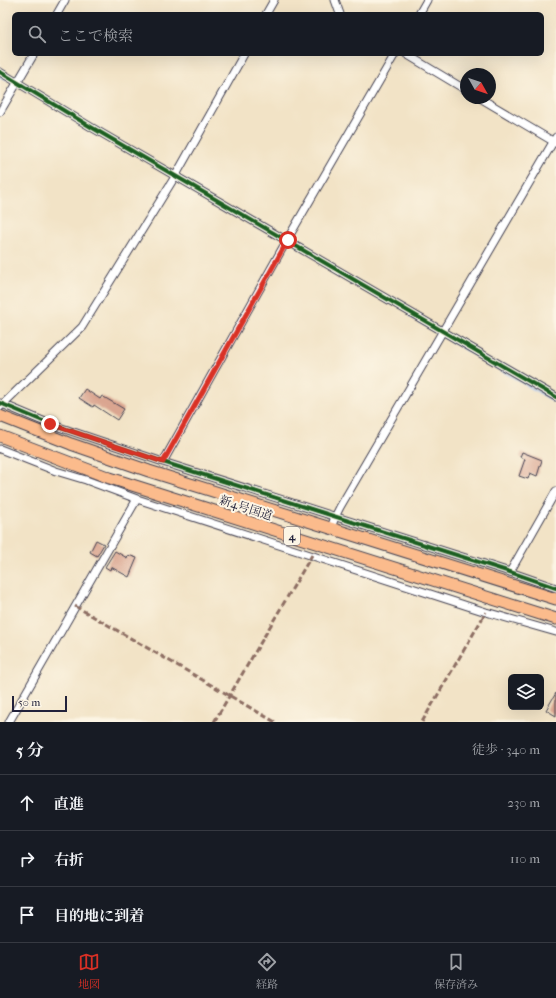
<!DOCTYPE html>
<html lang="ja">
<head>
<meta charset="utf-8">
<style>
	body { margin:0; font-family:"IM FELL French Canon","Noto Serif JP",serif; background:#242831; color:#f1f3f6 }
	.controls { position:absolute; right:12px; bottom:12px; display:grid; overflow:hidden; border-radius:6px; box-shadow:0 4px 16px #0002 }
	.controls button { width:36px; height:36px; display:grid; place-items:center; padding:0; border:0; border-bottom:1px solid #363941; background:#171b24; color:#f1f3f6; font:20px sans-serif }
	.compass { position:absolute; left:460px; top:68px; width:36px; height:36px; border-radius:50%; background:#171b24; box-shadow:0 4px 16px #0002; rotate:130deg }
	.scale { position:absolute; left:12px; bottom:10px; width:55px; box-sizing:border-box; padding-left:4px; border:2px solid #22223b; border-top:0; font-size:11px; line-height:14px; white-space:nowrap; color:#22223b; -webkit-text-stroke:3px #fcf5e5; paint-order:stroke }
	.stop { position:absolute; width:12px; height:12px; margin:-9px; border:3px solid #d93025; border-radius:50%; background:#fff }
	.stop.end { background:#d93025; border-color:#fff; box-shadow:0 1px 4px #0008 }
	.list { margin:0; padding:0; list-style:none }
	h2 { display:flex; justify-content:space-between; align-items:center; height:52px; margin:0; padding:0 16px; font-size:17px }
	h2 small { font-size:13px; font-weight:400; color:#9ea1a6 }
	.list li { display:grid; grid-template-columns:26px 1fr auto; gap:12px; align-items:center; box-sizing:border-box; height:56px; padding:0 16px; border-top:1px solid #363941 }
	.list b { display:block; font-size:15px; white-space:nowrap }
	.list em { font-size:13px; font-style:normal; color:#9ea1a6 }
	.icon { flex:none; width:22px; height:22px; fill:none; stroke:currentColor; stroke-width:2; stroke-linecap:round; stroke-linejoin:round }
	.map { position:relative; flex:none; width:556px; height:722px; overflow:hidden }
	.search { position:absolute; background:#171b24; box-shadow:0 4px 16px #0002; left:12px; right:12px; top:12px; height:44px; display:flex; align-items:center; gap:10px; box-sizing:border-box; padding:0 14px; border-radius:6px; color:#9ea1a6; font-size:15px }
	.sheet { height:220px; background:#171b24 }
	nav { display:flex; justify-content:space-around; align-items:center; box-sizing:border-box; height:56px; border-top:1px solid #363941; background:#171b24; font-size:11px; color:#9ea1a6 }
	nav a { display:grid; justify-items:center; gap:2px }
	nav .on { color:#d93025 }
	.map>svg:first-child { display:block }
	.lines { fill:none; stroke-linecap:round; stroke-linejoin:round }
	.stream { stroke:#87b7f3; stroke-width:2 }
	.building { fill:#daa590 }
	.minor-casing { stroke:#413f50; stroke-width:9 }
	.highway-casing { stroke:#413f50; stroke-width:13 }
	.minor { stroke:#fff; stroke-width:7 }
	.highway { stroke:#fbbb8c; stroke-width:11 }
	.quiet { stroke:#8d6e63; stroke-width:3; stroke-dasharray:6 3; stroke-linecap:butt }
	.cycleway-casing { stroke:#fcf5e5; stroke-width:6 }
	.cycleway { stroke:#1b5e20; stroke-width:4 }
	.route { stroke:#d93025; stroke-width:5 }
	.labels { text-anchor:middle; stroke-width:4; stroke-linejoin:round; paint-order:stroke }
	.shield { fill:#fcf5e5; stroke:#63616e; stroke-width:1 }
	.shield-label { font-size:11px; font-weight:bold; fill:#22223b }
	.street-label { font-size:12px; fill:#22223b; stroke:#fcf5e5 }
</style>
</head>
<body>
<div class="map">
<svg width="556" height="722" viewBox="0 0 556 722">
	<rect width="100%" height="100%" fill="#fcf5e5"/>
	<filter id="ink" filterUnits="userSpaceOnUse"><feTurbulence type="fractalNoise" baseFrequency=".025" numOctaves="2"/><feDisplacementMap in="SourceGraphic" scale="8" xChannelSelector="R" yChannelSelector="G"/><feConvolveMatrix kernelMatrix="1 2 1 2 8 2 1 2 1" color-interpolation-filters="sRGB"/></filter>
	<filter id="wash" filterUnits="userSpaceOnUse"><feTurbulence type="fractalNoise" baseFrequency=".012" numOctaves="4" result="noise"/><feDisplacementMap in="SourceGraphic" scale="16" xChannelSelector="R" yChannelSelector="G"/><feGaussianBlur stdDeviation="0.9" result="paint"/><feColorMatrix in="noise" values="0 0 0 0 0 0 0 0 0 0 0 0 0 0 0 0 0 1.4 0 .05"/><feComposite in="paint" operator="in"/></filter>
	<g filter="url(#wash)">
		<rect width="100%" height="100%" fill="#f2e3c6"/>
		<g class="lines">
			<path class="stream" d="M0,76L6,80
				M410,316L439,333
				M443,336L556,402"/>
		</g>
		<g id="blocks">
			<path class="building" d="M85,389L100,399L102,396L124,409L117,420L94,405L93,407L79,398Z
				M522,452L542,460L537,476L530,473L528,479L519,476L525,459L520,457Z
				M96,540L104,544L97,556L90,552Z
				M115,551L127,558L128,555L137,558L129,577L111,567L110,570L105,567Z
				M556,693V716L546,710Z"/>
		</g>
	</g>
	<g filter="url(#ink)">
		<use href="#blocks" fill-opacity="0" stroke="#413f50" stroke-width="1"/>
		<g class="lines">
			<defs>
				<path id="minor" d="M335,0L340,14
					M57,14L65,0
					M266,14L274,0
					M419,14L427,0
					M406,54L466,90
					M0,72L91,127L556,397
					M480,98L556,143
					M0,112L34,54
					M0,403L50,424L163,462L510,572L556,588
					M0,407L82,327L176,175L244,54
					M0,449L56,471L86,480L137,499L486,612L556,632
					M163,462L287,240L395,54
					M331,528L335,517L340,507L556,137
					M510,572L556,491
					M9,722L137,499"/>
				<path id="highway" d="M0,416L71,444L149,471L556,599
					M0,436L110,478L556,619"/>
			</defs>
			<use href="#minor" class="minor-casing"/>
			<use href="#highway" class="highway-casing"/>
			<use href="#minor" class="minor"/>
			<use href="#highway" class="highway"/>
			<path class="quiet" d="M75,606L275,722
				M214,722L312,555
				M422,722L486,612"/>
			<defs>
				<path id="cycleway" d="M0,72L91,127L556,397
					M0,403L50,424L163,462L510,572L556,588"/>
			</defs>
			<use href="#cycleway" class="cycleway-casing"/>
			<use href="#cycleway" class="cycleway"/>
		</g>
	</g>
	<g class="lines" filter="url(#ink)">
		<path class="route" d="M50,424L163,462L288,240"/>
	</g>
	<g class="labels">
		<rect class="shield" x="284" y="527" width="16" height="18" rx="3"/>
		<g class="shield-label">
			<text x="292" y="540">4</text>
		</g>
		<g class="street-label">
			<text transform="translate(246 508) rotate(18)" y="4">新4号国道</text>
		</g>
	</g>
</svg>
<div class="controls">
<button><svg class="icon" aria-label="layers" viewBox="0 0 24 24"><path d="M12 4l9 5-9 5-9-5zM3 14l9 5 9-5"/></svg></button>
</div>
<svg class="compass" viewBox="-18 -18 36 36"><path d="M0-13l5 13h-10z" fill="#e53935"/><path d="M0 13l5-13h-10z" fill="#9ea1a6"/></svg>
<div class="scale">50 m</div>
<div class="stop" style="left:288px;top:240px"></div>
<div class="stop end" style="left:50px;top:424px"></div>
<div class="search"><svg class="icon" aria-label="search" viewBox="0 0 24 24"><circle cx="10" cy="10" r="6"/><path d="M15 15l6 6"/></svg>ここで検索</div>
</div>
<section class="sheet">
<h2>5 分<small>徒歩 · 340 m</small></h2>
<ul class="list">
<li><svg class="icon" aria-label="ahead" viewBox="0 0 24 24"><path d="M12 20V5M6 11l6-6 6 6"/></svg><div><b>直進</b></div><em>230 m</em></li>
<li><svg class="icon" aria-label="right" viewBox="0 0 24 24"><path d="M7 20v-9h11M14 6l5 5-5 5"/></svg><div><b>右折</b></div><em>110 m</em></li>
<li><svg class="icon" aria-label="arrive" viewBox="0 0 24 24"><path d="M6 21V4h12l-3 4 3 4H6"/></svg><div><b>目的地に到着</b></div></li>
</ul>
</section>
<nav>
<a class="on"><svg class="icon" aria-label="map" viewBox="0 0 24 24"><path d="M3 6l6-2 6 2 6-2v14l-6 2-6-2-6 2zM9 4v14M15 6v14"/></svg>地図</a>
<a><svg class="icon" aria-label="directions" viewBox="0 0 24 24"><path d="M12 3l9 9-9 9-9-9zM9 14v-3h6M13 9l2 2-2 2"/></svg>経路</a>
<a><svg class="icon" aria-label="saved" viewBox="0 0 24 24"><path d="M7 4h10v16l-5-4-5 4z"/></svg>保存済み</a>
</nav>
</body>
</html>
